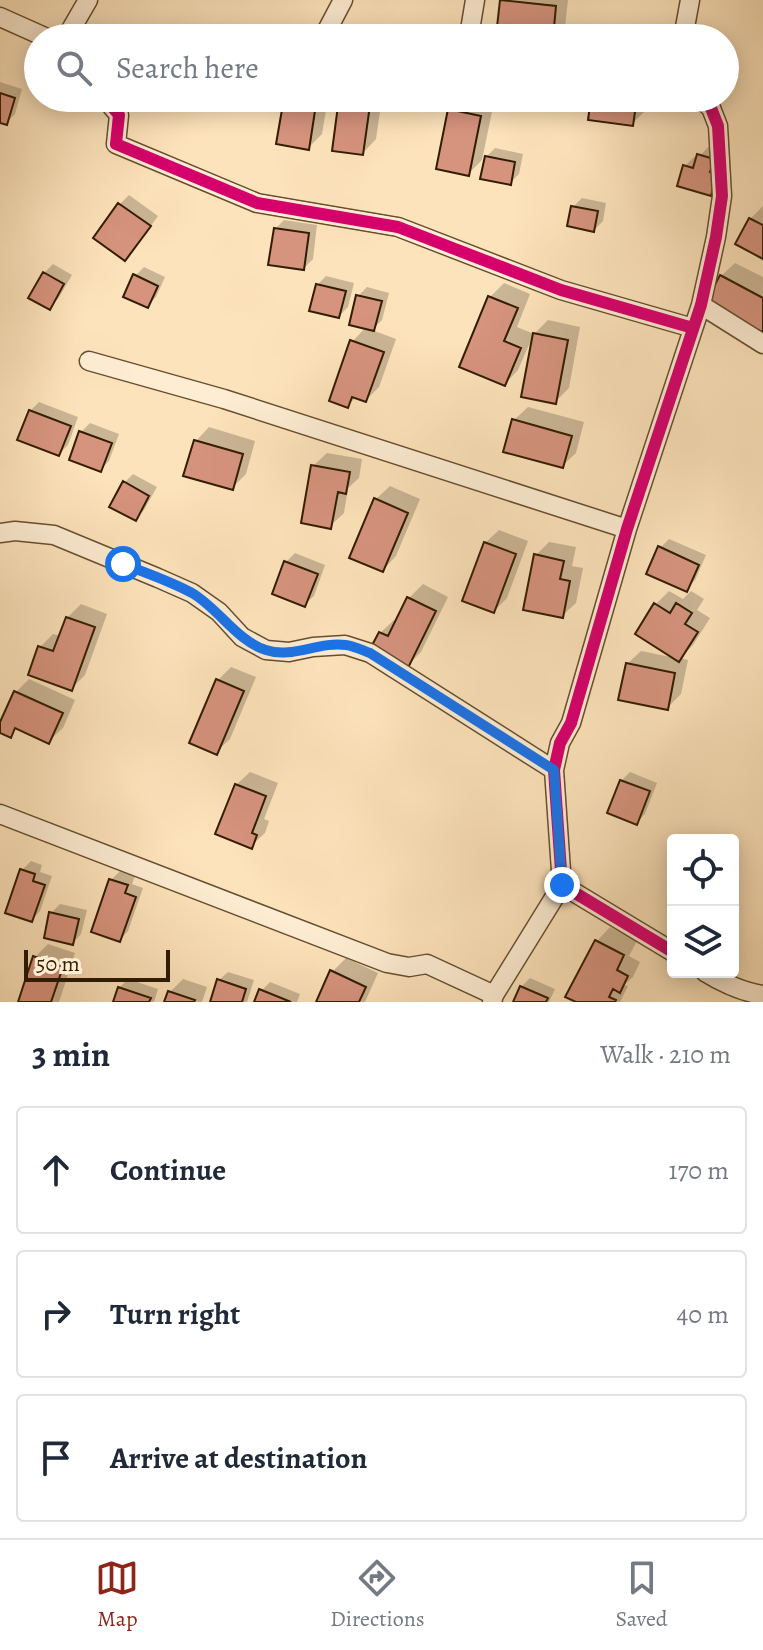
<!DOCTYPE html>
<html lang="en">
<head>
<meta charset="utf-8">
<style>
	body { margin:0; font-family:Alegreya,serif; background:#f6f6f7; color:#1f2937 }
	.controls { position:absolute; right:24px; bottom:24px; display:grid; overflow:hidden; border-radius:8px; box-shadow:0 4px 20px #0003 }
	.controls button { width:72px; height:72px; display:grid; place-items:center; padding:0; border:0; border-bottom:2px solid #e0e1e3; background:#fff; color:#1f2937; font:40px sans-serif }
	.scale { position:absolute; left:24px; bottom:20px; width:146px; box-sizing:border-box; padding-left:8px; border:4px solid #331d00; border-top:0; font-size:22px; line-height:28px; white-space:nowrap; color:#331d00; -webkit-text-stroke:6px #feedd3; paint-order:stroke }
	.stop { position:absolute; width:24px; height:24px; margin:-18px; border:6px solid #1a73e8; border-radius:50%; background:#fff }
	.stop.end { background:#1a73e8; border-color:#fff; box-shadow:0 2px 8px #0008 }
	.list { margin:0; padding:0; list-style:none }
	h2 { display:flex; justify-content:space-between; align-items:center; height:104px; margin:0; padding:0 32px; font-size:34px }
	h2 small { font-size:26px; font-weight:400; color:#747a83 }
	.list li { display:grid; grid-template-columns:52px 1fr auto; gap:24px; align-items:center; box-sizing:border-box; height:128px; margin:0 16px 16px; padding:0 16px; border:2px solid #e0e1e3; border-radius:8px }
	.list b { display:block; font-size:30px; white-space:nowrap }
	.list em { font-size:26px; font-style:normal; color:#747a83 }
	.icon { flex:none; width:44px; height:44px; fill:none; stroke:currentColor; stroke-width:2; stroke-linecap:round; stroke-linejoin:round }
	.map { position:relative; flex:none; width:763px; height:1002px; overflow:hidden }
	.search { position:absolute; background:#fff; box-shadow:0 4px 20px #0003; left:24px; right:24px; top:24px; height:88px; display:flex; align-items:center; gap:20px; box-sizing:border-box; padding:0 28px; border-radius:44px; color:#747a83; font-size:30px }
	.sheet { height:536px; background:#fff }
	nav { display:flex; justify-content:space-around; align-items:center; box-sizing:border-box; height:112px; border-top:2px solid #e0e1e3; background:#fff; font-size:22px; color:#747a83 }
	nav a { display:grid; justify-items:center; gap:4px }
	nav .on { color:#8f2418 }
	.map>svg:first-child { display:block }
	.shadow { fill:#0003 }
	.building { fill:#d6937e; stroke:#331d00; stroke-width:2 }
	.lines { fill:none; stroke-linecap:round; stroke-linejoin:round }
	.street-casing { stroke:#664e2f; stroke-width:21 }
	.street { stroke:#feedd3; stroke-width:18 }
	.cycleway-casing { stroke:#feedd3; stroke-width:17 }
	.cycleway { stroke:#d6006c; stroke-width:12 }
	.route { stroke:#1a73e8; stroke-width:10 }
</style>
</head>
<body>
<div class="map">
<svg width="763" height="1002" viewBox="0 0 763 1002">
	<rect width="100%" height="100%" fill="#fde3bb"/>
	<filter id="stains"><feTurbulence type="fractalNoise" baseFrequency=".0025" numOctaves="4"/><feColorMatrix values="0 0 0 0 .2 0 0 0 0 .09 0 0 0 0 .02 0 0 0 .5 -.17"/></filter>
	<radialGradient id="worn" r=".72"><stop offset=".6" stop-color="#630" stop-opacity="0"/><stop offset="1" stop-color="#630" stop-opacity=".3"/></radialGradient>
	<path class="shadow" d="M502,0H568L565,27L554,38H528L498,35Z
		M0,82L22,89L15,114L6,123L0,121Z
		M286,98H328L322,134L308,148Z
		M341,98H382L376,139L363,153Z
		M462,98L494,102L482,160L468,174L450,110Z
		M593,98H647L646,110L632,124Z
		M708,147L721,151L719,185L710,194L685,166L694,157L698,158Z
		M495,148L523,154L519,174L510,183L486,157Z
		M129,195L158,216L134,249L125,258L96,237L120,204Z
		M582,198L606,203L603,221L594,230L573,207Z
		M763,206V256L750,219Z
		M284,220L317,225L313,259L304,268L275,229Z
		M735,263L763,277V329L759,328L751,336L721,276Z
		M53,264L72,275L58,299L49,307L44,273Z
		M144,267L165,277L156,297L147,306L135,276Z
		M326,276L354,283L348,307L339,316L317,285Z
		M504,283L530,294L517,327L534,334L548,320L580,327L569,388L555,402L534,338H532L518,370L505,384L490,297Z
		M367,287L389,293L382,320L372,330L396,339L379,387L366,400L356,397L348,405L352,342L366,327L358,296Z
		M39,402L78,417L68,445L59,454L30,411Z
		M528,407L584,422L576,453L562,466L514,420Z
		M90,423L119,434L109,461L101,469L81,432Z
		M209,427L255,441L246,474L232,488L196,441Z
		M327,453L362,459L359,478L348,488L344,513L330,526L313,466Z
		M133,474L157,487L144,510L135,519L124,483Z
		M390,486L420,499L396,556L383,570L376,499Z
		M499,530L528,541L507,598L494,611L485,543Z
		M669,539L706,555L695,580L686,589L660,548Z
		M549,542L576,547L572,566L583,568L576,603L562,616L536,555Z
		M295,553L325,565L314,596L305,604L286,562Z
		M423,584L448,597L421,652L408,665L380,633L394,620L397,621L409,598Z
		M669,591L683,599L691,591L704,599L697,610L710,618L693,645L680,658L688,660L681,694L667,708L627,664L641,651L676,658L656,604Z
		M81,604L107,614L85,675L72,688L40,647L53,634L61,636L67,618Z
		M231,667L256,677L230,739L216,752L218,680Z
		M29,679L75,700L63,728L49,741L18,727L10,735L0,730L16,692Z
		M250,772L278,783L264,819L269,821L265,833L251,846L236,785Z
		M630,772L657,783L645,814L636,823L621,781Z
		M31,861L42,865L40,872L52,876L40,911L32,920L22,870Z
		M120,871L135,876L132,884L143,888L128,931L120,940L111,880Z
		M60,904L87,910L81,934L73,943L51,913Z
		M610,927L637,941L629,956L640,962L633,977L624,985L628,986L620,1002H580L568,996L597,941Z
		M48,944L75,953L59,1002H20L35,957Z
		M346,958L378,973L365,1002H318L332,972Z
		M228,972L254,980L247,1002H212L219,980Z
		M530,978L555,989L549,1002H515L521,987Z
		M128,979L158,989L154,1002H115L119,988Z
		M183,979L207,987L202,1002H166L170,992Z
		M270,982L300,994L297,1002H257L261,991Z"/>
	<path class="building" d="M500,0L556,6L553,38L496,36Z
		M0,93L15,98L7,125L0,123Z
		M284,98H317L309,150L276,144Z
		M339,98H371L363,155L332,151Z
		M591,98H637L633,126L588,120Z
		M448,109L481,116L469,176L436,169Z
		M697,154L714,159L710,172L717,174L711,196L677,186L683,165L693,168Z
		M485,156L515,162L511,185L480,179Z
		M118,203L151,226L125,261L93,238Z
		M571,206L598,211L594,232L567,226Z
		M749,218L763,225V259L735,244Z
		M274,228L309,233L304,270L268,265Z
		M43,272L64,284L50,310L28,298Z
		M133,274L158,286L148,308L123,297Z
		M720,275L763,298V332L756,329L752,338L705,304Z
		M316,284L346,291L339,318L309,311Z
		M356,295L382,301L374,331L349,325Z
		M488,296L518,308L504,341L521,348L505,386L459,367Z
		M533,333L568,340L556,404L521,397Z
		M350,340L384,352L366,402L352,397L348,408L329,401Z
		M29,410L71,426L59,456L17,440Z
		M512,419L572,436L563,468L503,452Z
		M79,431L112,443L101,472L69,460Z
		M194,440L243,454L233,490L183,476Z
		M311,465L350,472L346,494L338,492L331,529L301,523Z
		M123,481L149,496L136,521L109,507Z
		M374,498L408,513L383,572L349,558Z
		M484,542L516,554L494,613L462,601Z
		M658,546L699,565L687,592L646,574Z
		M534,554L564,561L560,579L570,581L563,618L523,610Z
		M284,561L318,574L305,607L272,594Z
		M407,597L436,611L408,668L370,649L379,632L388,636Z
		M654,603L670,613L676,603L692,613L685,624L698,632L679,662L635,634Z
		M66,617L95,627L72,691L28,675L38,646L53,651Z
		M626,663L675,673L668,710L618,700Z
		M216,679L244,691L217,755L189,743Z
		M14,691L63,713L49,744L15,728L11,738L0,733V722Z
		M620,780L650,791L637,825L607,813Z
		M235,784L266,796L252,833L257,835L252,849L215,834Z
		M20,869L35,874L33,881L45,885L32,922L5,913Z
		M109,879L128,885L125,893L136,897L120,942L91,932Z
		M49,912L79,919L73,945L44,938Z
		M595,940L624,955L617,970L628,976L620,993L613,989L609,997L616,1000L615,1002H576L565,997Z
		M33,956L63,967L51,1002H18Z
		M330,970L366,987L359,1002H316Z
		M217,979L246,989L242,1002H210Z
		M520,986L548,998L546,1002H513Z
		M118,987L151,998L149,1002H113Z
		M259,989L291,1002H254Z
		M168,991L195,1000L194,1002H164Z"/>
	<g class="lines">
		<defs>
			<path id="street" d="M0,17L47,38
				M66,38L88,0
				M323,38L343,0
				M467,38L470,30L475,0
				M683,38L690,0
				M105,98L119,115L116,144L257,203L398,227L561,290L693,328
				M701,305L763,344
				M89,361L224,399L627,529
				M0,533L15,531L54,535L158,578L192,593L219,612L242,637L266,650L289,652L313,647L345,645L370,653L554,770
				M0,814L387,963L409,967L427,964L494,995
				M673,952L562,885L554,770L560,743L571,723L627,529L701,305L716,237L722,196L718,126L711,108L700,98
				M705,972C723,983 742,992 763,995
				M492,1002L494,995L562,885"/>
		</defs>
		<use href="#street" class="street-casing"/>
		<use href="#street" class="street"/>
		<defs>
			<path id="cycleway" d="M105,98L119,115L116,144L257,203L398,227L561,290L693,328
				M673,952L562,885L554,770L560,743L571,723L627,529L701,305L716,237L722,196L718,126L711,108L700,98"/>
		</defs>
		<use href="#cycleway" class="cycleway-casing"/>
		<use href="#cycleway" class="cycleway"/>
	</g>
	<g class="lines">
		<path class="route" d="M123,564C146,573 170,581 192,593C218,608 237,641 266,650C292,659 319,641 346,645C354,646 362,650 370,653L554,770L562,885"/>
	</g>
	<rect width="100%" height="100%" filter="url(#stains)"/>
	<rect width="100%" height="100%" fill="url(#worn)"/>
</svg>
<div class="controls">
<button><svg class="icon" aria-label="locate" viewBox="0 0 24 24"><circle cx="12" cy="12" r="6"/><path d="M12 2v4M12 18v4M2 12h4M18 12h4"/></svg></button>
<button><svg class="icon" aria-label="layers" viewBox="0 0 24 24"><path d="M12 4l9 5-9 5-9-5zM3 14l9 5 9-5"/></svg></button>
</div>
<div class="scale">50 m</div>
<div class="stop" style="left:123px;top:564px"></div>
<div class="stop end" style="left:562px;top:885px"></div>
<div class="search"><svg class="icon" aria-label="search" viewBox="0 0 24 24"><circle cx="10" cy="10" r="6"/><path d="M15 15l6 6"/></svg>Search here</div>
</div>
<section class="sheet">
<h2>3 min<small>Walk · 210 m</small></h2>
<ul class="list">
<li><svg class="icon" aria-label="ahead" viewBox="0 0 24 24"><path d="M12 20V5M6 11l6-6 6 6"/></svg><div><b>Continue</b></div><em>170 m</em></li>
<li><svg class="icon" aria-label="right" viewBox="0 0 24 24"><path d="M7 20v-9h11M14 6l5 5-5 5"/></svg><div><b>Turn right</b></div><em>40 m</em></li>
<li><svg class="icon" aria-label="arrive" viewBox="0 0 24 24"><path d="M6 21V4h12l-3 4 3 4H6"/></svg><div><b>Arrive at destination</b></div></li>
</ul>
</section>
<nav>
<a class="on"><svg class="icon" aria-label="map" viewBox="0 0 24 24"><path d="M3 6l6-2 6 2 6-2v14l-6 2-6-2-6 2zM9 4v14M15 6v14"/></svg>Map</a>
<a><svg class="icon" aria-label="directions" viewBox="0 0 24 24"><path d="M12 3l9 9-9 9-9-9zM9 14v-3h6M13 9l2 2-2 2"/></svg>Directions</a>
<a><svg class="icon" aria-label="saved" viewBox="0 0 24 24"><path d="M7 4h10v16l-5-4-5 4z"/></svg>Saved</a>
</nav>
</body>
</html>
